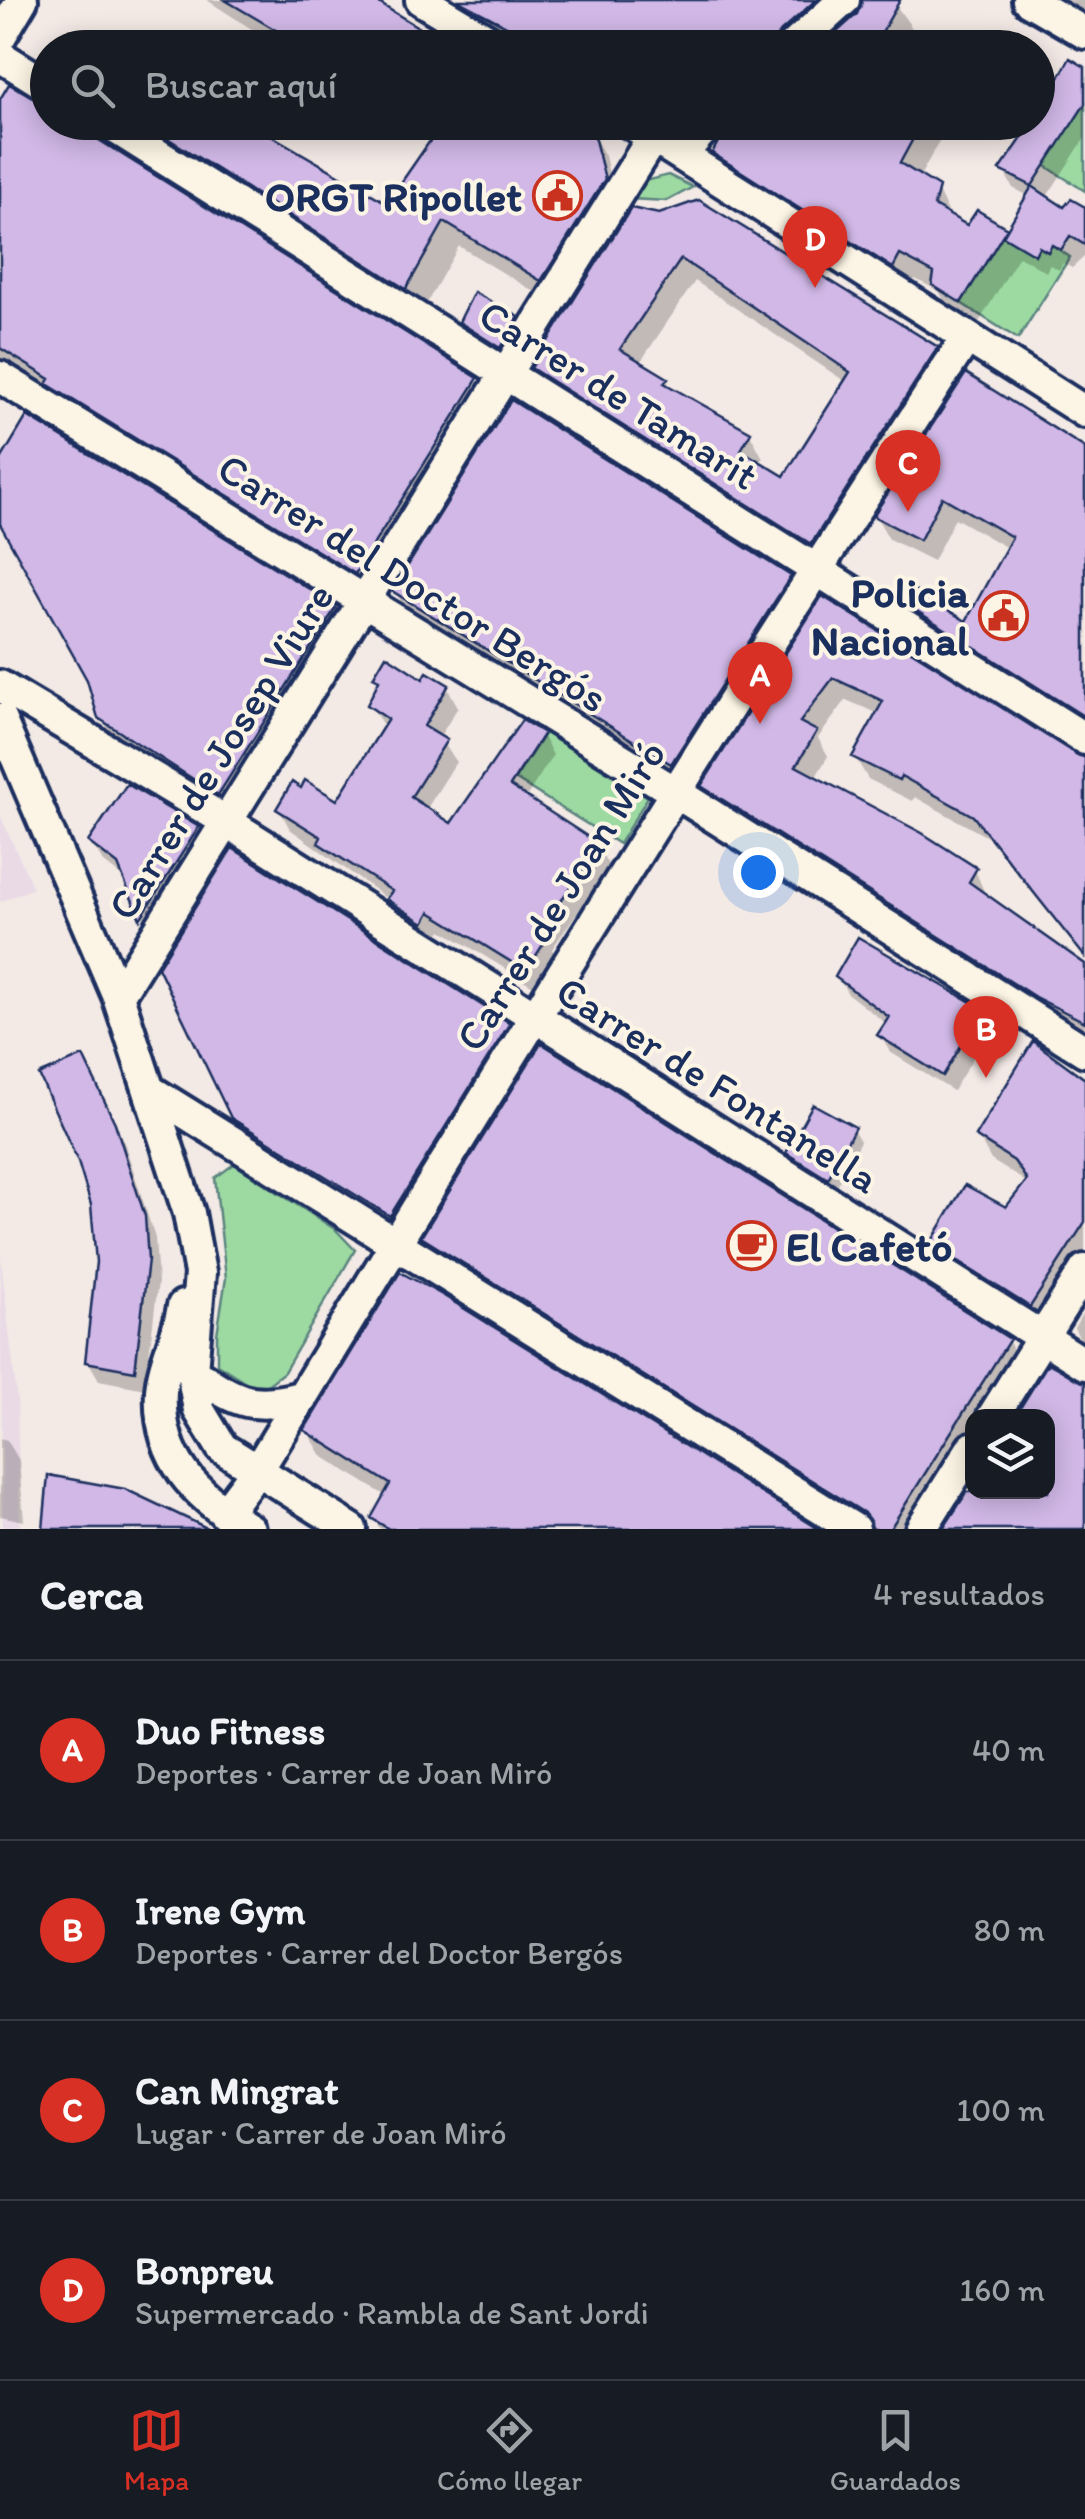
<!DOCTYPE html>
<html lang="es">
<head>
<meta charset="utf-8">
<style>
	body { margin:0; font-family:Itim,sans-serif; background:#20242c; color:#f1f3f6 }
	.controls { position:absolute; right:30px; bottom:30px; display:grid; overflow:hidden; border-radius:20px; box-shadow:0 5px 25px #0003 }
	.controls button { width:90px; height:90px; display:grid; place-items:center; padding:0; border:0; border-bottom:2px solid #363941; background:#171b24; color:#f1f3f6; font:50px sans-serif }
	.you { position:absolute; left:758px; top:872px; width:35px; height:35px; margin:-25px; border:8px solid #fff; border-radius:50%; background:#1a73e8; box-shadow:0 0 0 15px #1a73e833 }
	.badge { display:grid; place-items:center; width:65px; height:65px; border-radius:50%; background:#d93025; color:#fff; font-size:32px; font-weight:700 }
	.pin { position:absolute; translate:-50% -82px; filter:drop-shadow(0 2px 5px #0008) }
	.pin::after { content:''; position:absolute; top:52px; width:35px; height:30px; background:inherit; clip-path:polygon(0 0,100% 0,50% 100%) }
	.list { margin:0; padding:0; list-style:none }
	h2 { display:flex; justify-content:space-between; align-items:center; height:130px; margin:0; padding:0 40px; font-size:42px }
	h2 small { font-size:32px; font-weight:400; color:#9ea1a6 }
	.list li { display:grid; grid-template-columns:65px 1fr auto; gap:30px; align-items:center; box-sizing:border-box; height:180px; padding:0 40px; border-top:2px solid #363941 }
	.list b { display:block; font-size:38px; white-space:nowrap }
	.list p { margin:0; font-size:32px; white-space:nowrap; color:#9ea1a6 }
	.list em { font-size:32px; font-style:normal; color:#9ea1a6 }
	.icon { flex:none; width:55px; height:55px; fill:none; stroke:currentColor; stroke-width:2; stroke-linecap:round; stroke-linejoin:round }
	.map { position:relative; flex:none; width:1085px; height:1529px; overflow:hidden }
	.search { position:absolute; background:#171b24; box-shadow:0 5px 25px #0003; left:30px; right:30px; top:30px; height:110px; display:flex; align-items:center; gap:25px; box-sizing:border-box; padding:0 35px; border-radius:55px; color:#9ea1a6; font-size:38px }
	.sheet { height:850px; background:#171b24 }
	nav { display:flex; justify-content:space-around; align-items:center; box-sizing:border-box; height:140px; border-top:2px solid #363941; background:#171b24; font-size:28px; color:#9ea1a6 }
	nav a { display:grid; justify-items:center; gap:5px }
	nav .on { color:#d93025 }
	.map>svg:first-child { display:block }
	.built { fill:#e9dae6 }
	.green { fill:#9ddaa1; stroke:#5c8480; stroke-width:2.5 }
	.shadow { fill:#0003; fill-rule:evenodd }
	.building { fill:#d1b8e7; stroke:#1b2f5e; stroke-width:2.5; fill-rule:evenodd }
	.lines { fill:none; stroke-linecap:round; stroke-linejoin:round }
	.street-casing { stroke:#1b2f5e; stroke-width:38 }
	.street { stroke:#fcf5e5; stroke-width:30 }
	.labels { text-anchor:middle; stroke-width:8; stroke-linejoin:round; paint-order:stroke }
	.poi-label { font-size:42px; font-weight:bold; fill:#1b2f5e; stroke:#fcf5e5; text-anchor:end }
	.street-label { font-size:42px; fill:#1b2f5e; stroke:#fcf5e5 }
</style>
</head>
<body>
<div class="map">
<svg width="1085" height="1529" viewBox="0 0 1085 1529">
	<rect width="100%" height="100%" fill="#f3e9e5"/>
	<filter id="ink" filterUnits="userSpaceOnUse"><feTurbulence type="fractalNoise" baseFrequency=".01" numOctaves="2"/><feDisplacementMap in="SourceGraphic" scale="20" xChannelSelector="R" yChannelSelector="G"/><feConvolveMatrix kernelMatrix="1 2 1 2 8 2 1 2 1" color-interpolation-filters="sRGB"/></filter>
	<g filter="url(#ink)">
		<path class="built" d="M0,815L33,888L0,902Z
			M0,1251L17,1401L20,1526L3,1529Z"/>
		<path class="green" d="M1085,104V191L1044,165Z
			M668,175L693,187L667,201L630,199L637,183Z
			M1007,228L1029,242L1035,254L1039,247L1048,252L1052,245L1070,257L1018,339L961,303Z
			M545,733L648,797L619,844L515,779Z
			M234,1164L336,1230L355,1250L284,1372L260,1391L217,1364V1334L226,1278L215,1178Z"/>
		<path class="shadow" d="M207,0H369L447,48H281Z
			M482,0H892L912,28L901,48H823L862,7L847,10L806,48H517L491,34L477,9Z
			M1030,0H1085V27Z
			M1071,61L1085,70V138L1046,198L1064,210H1085V256L1072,268L1063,263L1059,270L1050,265L1046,272L1019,256L976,327L949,310L939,291L915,279L908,291L730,178L715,153L732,122H934L942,136L919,178L937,189L951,219L967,228L977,213L1008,232L1029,196L1013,188L1003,170L1032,122H1038V114Z
			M0,104L48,122H243L388,207L440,130L428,122H579L590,129L605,156L616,203L556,305L459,246L421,313L113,130L103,139V145L476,380L490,405L370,597L0,362Z
			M632,211L936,349L950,372L825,566L548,392L534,368ZM695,281L846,382L785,480L759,464L763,458L750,434L673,391L666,379L639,364Z
			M517,319L524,332L507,359L469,335L462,322Z
			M1085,451V729L920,625L907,603L967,625L1009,549L955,518L933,561L889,539L876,516Z
			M0,466L335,608L350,634L233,819L116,744L101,717L89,679L0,519Z
			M789,578L804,603L686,788L410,617L395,591Z
			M823,599L1085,760V959L989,838L915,797L912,801L868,779L855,757L879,714L846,700L818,738L828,756L815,778L975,870L986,896L1085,964V1035L717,809L704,787Z
			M376,677L447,687L458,707L439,738L456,762L426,810L452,827L542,735L553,755L525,799L597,846L609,866L552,949L557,958L538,989L442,930L435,941L400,919L389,900L290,829L279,809L338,803L385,728L370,705L380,684Z
			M197,829L208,848L152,935L127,881L103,862L91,842Z
			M838,977L981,1011L991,1028L953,1091L890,1052L880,1035L887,1024L848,994Z
			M508,1024L522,1050L405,1240L249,1144L233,1117Z
			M93,1079L125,1145L155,1238L158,1282L145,1389L99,1380L88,1361L99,1262Z
			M1085,1081V1264L1044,1329L946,1267L933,1244L1007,1210L1028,1183L991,1160L978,1136Z
			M853,1129L860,1141L835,1190L796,1166L789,1153Z
			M424,1238L1008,1340L1022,1366L990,1416H972V1445L920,1529H861L439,1263Z
			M1085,1309V1348L1074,1328Z
			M1049,1367L1085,1389V1529H945L972,1486V1492H1048V1416H1017Z
			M307,1430L814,1529H380L374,1518L386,1496L322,1456Z
			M0,1438L7,1440L19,1460L24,1521L0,1516Z"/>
		<path class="building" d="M225,0H374L452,48H306Z
			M457,0H816L778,34L773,48H548Z
			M862,0H900L873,48H819L857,14Z
			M1070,58L1085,67V104L1032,186L1000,170L1033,122H1038V114Z
			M9,84L48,105V122H87L96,138L478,378L355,574L47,384L50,379L0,348V99Z
			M142,122H248L387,203L443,122H583L592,128L605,179L541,281L444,222L406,289Z
			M729,122H922L900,163L939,187L934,206L967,225L977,210L1007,228L961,303L932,285L934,273L900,255L893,268L712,153Z
			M1032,186L1064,207L1071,199L1085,207V245L1070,236L1061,250L1052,245L1048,252L1039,247L1035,255L1003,236Z
			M699,200L938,347L811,544L531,368L631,208L659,214ZM681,259L850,372L784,476L741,450L751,432L664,383L668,378L620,349Z
			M474,292L519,317L500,348L459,322Z
			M966,373L1085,448V717L904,603L913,589L966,621L1012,537L942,497L920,540L873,516Z
			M511,400L791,576L671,764L392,591Z
			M27,416L337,606L218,795L98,718L87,680L0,524V461Z
			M822,596L1085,758V957L973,816L901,776L899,780L852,757L883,701L833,678L800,722L817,731L796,766L922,833L977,868L969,882L1085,964V1022L1035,997L701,786Z
			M386,655L423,679L427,672L449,685L424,726L447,740L411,797L451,823L522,720L544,733L510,786L599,844L540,932L548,937L526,971L430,912L424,923L386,899L392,891L318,843L321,837L276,809L292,782L301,788L305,780L337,800L388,719L367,705L379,680L373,677Z
			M127,784L199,827L140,919L118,865L88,842Z
			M232,848L510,1023L390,1216L231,1118L158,967Z
			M858,937L983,1009L943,1076L877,1035L889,1017L835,977Z
			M1033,1041L1085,1079V1222L1030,1307L930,1244L965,1185L1006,1207L1027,1180L1014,1161L975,1136Z
			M541,1043L1010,1339L890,1529H873L864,1513L421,1237Z
			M83,1056L115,1123L145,1216L148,1260L135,1371L85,1362L96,1262L91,1205L78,1162L39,1075Z
			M813,1104L855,1127L828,1179L786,1153Z
			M400,1272L444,1296L819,1529H389L371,1518L390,1484L304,1430Z
			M1048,1363L1085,1383V1529H943L967,1492H1048V1416H1015Z
			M48,1475L125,1489L209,1529H43Z"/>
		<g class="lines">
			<defs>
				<path id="street" d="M421,0L501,48
					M1028,0L1085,33
					M0,37L22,0
					M791,48L844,0
					M0,56L48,86
					M106,122L1085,739
					M629,122L1085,412
					M682,154L710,122
					M0,377L675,792L1085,1051
					M0,686L224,820L1085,1364
					M0,719L118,996L189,1213L200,1273L192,1371L199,1410L222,1448L351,1529
					M118,996L653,137
					M149,1090L854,1529
					M183,1306C179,1335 163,1362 161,1391C157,1460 197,1496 249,1529
					M192,1371C233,1399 249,1411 300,1397
					M993,1416L1085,1270
					M225,1514C237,1494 253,1478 265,1458C493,1081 726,707 967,337
					M921,1529L972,1448"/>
			</defs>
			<use href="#street" class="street-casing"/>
			<use href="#street" class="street"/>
		</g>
	</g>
	<defs>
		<symbol id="civic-ring" viewBox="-11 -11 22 22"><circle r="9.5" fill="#fcf5e5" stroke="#c8321e" stroke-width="1.5"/><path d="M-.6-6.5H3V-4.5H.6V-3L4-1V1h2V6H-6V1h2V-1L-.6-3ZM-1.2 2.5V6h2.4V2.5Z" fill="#c8321e"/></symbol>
		<symbol id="cafe-ring" viewBox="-11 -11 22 22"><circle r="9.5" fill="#fcf5e5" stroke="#c8321e" stroke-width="1.5"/><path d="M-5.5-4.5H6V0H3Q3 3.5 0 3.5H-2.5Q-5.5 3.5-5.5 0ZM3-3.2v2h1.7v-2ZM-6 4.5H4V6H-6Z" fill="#c8321e"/></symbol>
	</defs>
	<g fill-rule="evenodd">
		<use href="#civic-ring" x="530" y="168" width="55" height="55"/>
		<use href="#civic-ring" x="976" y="588" width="55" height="55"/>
		<use href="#cafe-ring" x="724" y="1218" width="55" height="55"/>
	</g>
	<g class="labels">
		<g class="poi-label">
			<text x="522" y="211">ORGT Ripollet</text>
			<text x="969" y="607">Policia<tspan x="969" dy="48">Nacional</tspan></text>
			<text x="786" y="1261" text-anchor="start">El Cafetó</text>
		</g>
		<g class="street-label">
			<text transform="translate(619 394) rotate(32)" y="15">Carrer de Tamarit</text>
			<text transform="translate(413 582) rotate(32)" y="15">Carrer del Doctor Bergós</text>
			<text transform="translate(220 751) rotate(-58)" y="15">Carrer de Josep Viure</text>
			<text transform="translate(560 895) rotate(-58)" y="15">Carrer de Joan Miró</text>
			<text transform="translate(718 1084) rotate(32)" y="15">Carrer de Fontanella</text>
		</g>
	</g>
</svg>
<div class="controls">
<button><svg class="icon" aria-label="layers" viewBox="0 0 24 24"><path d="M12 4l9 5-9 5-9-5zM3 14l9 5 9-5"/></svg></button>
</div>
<div class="you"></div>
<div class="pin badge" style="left:760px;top:724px">A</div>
<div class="pin badge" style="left:986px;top:1078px">B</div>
<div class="pin badge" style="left:908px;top:512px">C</div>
<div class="pin badge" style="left:815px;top:288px">D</div>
<div class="search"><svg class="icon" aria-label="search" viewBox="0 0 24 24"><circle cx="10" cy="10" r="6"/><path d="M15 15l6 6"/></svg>Buscar aquí</div>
</div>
<section class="sheet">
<h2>Cerca<small>4 resultados</small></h2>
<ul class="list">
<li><span class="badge">A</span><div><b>Duo Fitness</b><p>Deportes · Carrer de Joan Miró</p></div><em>40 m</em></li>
<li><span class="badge">B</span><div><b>Irene Gym</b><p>Deportes · Carrer del Doctor Bergós</p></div><em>80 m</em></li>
<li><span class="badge">C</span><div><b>Can Mingrat</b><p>Lugar · Carrer de Joan Miró</p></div><em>100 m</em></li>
<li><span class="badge">D</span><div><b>Bonpreu</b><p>Supermercado · Rambla de Sant Jordi</p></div><em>160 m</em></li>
</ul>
</section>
<nav>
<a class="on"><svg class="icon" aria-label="map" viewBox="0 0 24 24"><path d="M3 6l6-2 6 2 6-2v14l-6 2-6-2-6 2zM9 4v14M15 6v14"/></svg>Mapa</a>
<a><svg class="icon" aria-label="directions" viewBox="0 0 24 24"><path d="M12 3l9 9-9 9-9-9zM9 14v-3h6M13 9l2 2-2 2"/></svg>Cómo llegar</a>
<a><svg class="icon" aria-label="saved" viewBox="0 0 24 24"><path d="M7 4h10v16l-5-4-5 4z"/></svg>Guardados</a>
</nav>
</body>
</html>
